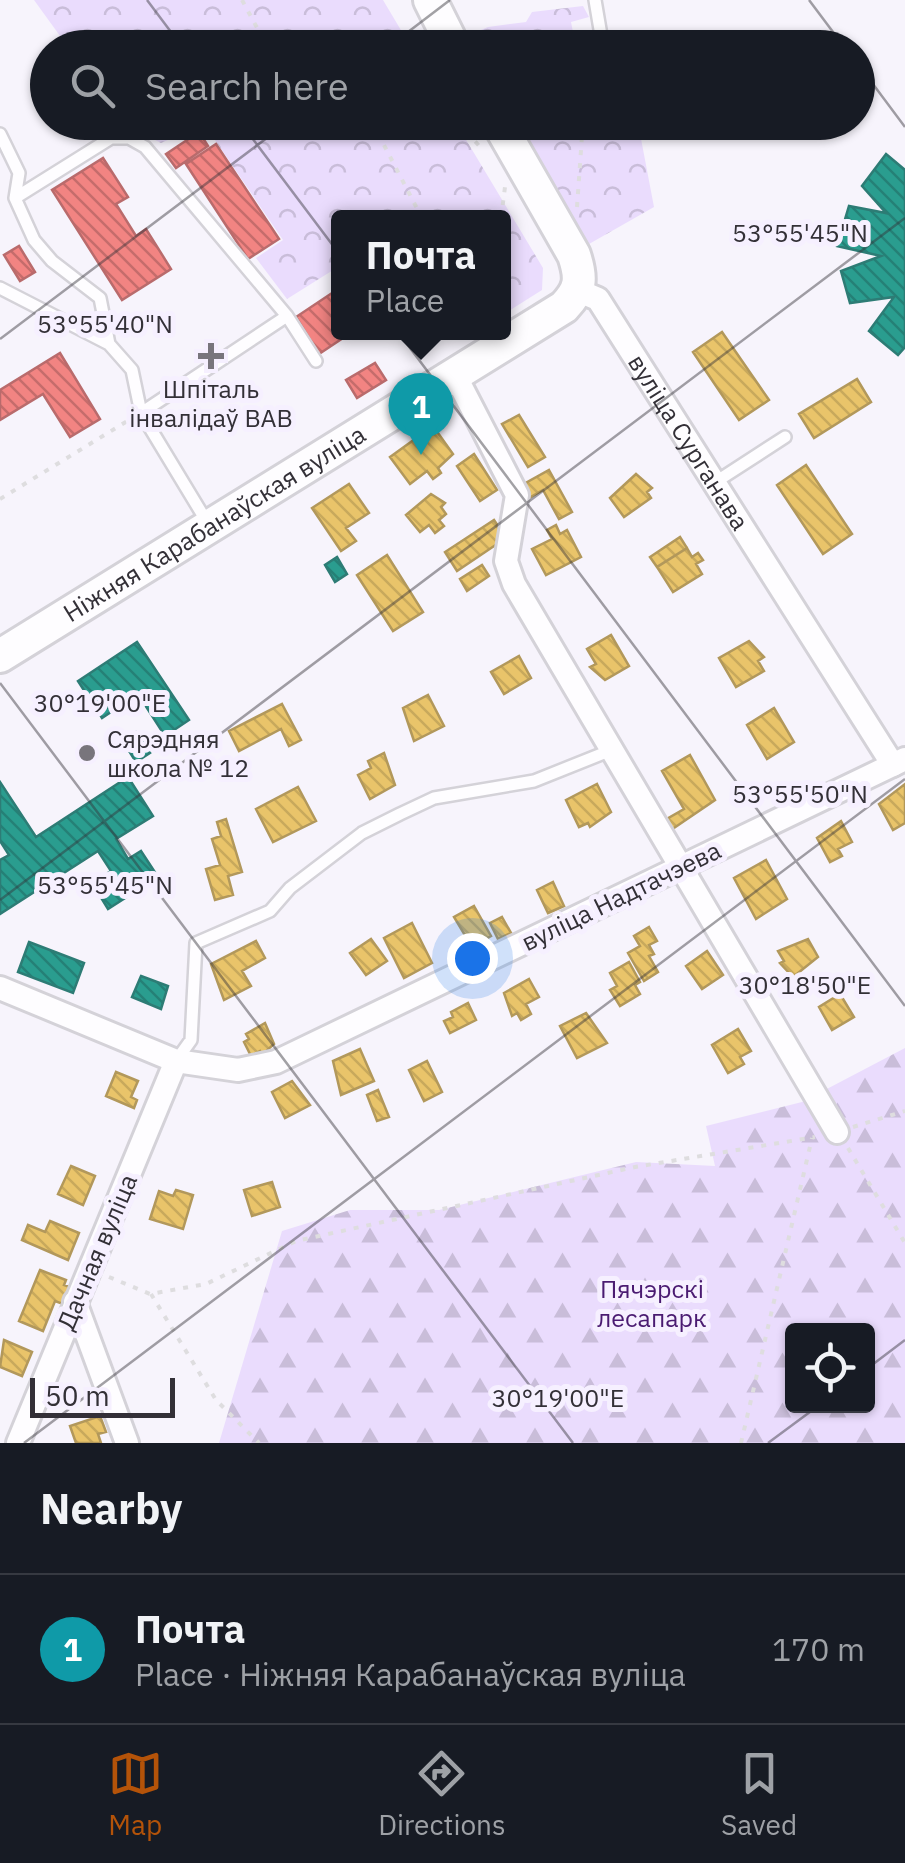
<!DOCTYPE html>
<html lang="en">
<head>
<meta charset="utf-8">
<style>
	body { margin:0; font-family:"IBM Plex Sans",sans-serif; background:#20242c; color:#f1f3f6 }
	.controls { position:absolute; right:30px; bottom:30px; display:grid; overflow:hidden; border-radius:10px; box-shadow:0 2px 8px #0004 }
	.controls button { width:90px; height:90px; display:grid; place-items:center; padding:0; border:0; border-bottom:2px solid #363941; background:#171b24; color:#f1f3f6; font:50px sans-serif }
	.scale { position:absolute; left:30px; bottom:25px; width:145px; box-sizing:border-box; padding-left:10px; border:5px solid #333037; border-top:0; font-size:28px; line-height:35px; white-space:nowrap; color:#333037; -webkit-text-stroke:8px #f6f0ff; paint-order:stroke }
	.you { position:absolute; left:472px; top:958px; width:35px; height:35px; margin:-25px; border:8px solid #fff; border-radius:50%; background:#1a73e8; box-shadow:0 0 0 15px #1a73e833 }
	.badge { display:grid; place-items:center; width:65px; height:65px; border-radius:50%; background:#b45309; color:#fff; font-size:32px; font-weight:700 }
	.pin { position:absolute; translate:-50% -82px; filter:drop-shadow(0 2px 5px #0008) }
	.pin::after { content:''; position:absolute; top:52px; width:35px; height:30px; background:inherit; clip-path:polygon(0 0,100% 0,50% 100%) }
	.popup { position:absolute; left:331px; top:210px; width:180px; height:130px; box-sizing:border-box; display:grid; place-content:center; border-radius:10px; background:#171b24; filter:drop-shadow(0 2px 8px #0005); font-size:32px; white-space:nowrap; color:#9ea1a6 }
	.popup b { font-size:38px; color:#f1f3f6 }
	.popup::after { content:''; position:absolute; left:50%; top:100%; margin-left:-20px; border:20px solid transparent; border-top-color:#171b24 }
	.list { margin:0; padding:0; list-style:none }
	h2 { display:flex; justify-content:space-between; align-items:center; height:130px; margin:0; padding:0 40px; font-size:42px }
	h2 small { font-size:32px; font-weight:400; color:#9ea1a6 }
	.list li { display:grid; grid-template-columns:65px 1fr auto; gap:30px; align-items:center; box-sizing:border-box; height:150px; padding:0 40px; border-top:2px solid #363941 }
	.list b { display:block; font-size:38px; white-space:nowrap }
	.list p { margin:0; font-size:32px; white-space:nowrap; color:#9ea1a6 }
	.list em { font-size:32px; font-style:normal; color:#9ea1a6 }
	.icon { flex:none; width:55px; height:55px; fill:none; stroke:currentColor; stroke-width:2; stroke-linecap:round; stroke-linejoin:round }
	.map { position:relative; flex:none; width:905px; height:1443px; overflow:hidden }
	.search { position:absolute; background:#171b24; box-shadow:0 2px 8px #0004; left:30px; right:30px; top:30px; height:110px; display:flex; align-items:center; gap:25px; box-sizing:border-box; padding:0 35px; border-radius:55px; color:#9ea1a6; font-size:38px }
	.sheet { height:280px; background:#171b24 }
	nav { display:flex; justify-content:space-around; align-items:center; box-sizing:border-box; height:140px; border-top:2px solid #363941; background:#171b24; font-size:28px; color:#9ea1a6 }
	nav a { display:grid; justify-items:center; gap:5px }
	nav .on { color:#b45309 }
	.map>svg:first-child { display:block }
	.forest { fill:url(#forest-firs); fill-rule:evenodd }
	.park { fill:url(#park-crowns) }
	.homes { fill:url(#homes-back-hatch); stroke:#b2985b; stroke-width:2.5 }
	.schools { fill:url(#schools-back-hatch); stroke:#2d7c75; stroke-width:2.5 }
	.health { fill:url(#health-back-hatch); stroke:#b96b6c; stroke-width:2.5 }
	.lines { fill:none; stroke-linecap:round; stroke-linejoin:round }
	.service-casing { stroke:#d4d2d8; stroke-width:16 }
	.minor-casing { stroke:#d4d2d8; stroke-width:28 }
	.secondary-casing { stroke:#d4d2d8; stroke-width:38 }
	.path { stroke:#dedddf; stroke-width:4; stroke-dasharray:5 8; stroke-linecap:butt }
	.service { stroke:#fefdff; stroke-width:11 }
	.minor { stroke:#fefdff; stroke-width:22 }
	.secondary { stroke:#fefdff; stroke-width:32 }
	.ticks { fill:none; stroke:#333037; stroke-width:2.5; stroke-opacity:0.45 }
	.poi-dot { fill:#78757c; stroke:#f6f0ff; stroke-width:4 }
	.labels { text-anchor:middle; stroke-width:10; stroke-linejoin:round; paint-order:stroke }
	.poi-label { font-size:25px; fill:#333037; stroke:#f6f0ff }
	.street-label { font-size:25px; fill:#333037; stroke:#f6f0ff }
	.park-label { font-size:25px; fill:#4a1b71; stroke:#f6f0ff }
	.ticks-label { font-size:25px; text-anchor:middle; fill:#333037; stroke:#f6f0ff; stroke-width:10; stroke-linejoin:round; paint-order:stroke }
</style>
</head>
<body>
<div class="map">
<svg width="905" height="1443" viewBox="0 0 905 1443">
	<defs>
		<pattern id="forest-firs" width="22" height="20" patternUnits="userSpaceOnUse" patternTransform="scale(2.5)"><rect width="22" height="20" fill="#eadcfd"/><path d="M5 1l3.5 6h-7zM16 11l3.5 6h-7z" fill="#c9bdd9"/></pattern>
		<pattern id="park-crowns" width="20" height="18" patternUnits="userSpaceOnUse" patternTransform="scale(2.5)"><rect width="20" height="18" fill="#eadcfd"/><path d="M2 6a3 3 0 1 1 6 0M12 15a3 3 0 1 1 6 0" fill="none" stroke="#c9bdd9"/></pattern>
		<pattern id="homes-back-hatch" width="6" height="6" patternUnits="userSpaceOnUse" patternTransform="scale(2.5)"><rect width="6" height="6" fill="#e9c46a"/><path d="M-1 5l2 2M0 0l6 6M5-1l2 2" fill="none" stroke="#c8a95c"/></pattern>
		<pattern id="schools-back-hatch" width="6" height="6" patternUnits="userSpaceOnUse" patternTransform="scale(2.5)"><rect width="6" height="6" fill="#2a9d8f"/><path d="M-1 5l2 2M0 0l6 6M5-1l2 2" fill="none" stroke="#258076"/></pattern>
		<pattern id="health-back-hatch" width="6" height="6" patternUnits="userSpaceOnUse" patternTransform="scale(2.5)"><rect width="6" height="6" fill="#f28482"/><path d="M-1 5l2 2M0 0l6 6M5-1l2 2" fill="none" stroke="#c56c6b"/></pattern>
	</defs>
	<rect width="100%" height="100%" fill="#f7f4fc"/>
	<path class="forest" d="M905,1048V1443H219L282,1231L350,1210H439L636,1162L715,1166L706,1126L802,1102ZM792,1330H868V1406H792Z"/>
	<path class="park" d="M34,0H383L411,47H68Z
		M583,6L589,17L571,22L576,47L457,48L453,42L488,27L526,22L532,12Z
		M122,123H456L543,268L542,290L504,314V218H338V267L287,299L256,258L283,240L204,124L161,143Z
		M504,123H638L654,207L582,248Z"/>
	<path class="homes" d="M722,332L769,400L739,420L693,352Z
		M857,379L871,402L814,438L799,414Z
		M519,415L545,457L528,467L502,424Z
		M433,426L453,454L438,468L441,473L433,479L427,471L410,484L390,457Z
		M474,454L497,490L480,501L457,466Z
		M806,465L852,534L823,554L777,485Z
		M549,470L572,512L559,519L543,490L529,498L522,485Z
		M636,474L652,488L647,492L651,498L624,517L610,498Z
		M349,484L369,513L346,528L356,541L341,551L312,508Z
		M431,494L445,503L441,507L446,514L439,520L444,526L435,533L429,525L420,532L406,515Z
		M494,520L506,538L457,571L445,552Z
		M556,525L560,534L567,530L581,557L546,575L532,549L552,539L547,530Z
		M680,537L687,548L657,567L650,557Z
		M687,548L692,557L698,553L703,560L696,564L702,574L673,592L657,567Z
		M387,555L423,612L393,631L357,575Z
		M482,565L489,576L467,591L460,579Z
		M611,635L629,666L605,680L590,667L596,664L587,649Z
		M749,641L764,657L758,661L764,671L736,687L719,658Z
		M519,656L531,678L504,694L491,672Z
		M428,695L444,726L414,741L403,708Z
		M282,704L301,740L289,746L281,729L239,751L229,731Z
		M774,708L794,742L767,759L747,725Z
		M384,753L395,785L370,799L358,775L371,768L368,761Z
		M690,755L715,800L671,830L665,820L684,809L662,771Z
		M597,784L611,812L590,827L588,823L579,827L566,800Z
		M905,784V823L893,830L879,804Z
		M298,787L316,821L273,842L256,809Z
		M226,819L242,872L228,876L233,895L215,900L206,869L220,865L212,839L221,836L217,822Z
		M841,821L852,842L838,849L842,856L830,862L817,838Z
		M766,860L787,899L756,919L734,878Z
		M553,882L564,906L548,913L537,890Z
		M474,906L491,936L472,947L454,917Z
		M502,917L511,933L498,939L490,923Z
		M412,923L432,963L404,978L384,938Z
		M649,927L657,941L649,945L654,954L649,956L658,972L644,981L628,953L640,946L634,936Z
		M371,939L387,961L366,975L350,953Z
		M808,939L818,957L793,977L780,963L784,961L778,951Z
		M256,941L265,958L242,971L251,986L224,1000L211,964Z
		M707,951L723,975L702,989L686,966Z
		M629,962L640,982L635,985L640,994L620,1006L610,990L617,986L610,973Z
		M529,979L539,997L526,1004L531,1014L521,1020L517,1013L512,1016L504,993Z
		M840,994L854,1017L832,1030L819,1007Z
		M468,1003L476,1020L450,1033L444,1021L453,1017L451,1012Z
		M586,1013L607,1043L577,1058L560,1026Z
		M265,1023L274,1044L262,1055L260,1051L251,1056L244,1042L249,1039L246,1034Z
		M738,1029L751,1051L740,1057L744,1064L728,1073L712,1045Z
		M360,1049L374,1081L341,1095L333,1061Z
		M427,1061L442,1092L424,1101L409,1070Z
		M116,1072L138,1081L131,1097L137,1100L134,1108L106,1096Z
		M292,1081L310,1105L285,1118L272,1092Z
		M378,1090L389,1117L377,1121L367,1095Z
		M71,1166L95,1176L83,1205L58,1194Z
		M272,1182L280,1207L252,1216L244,1190Z
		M176,1190L193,1195L183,1229L150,1219L159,1191L173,1196Z
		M50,1221L79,1233L68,1260L22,1240L28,1225L45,1232Z
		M40,1270L66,1280L64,1285L70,1287L63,1304L55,1301L43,1331L19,1321Z
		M4,1340L32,1352L22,1376L0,1367Z
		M100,1416L106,1432L98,1434L101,1443H76L70,1426Z"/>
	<path class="schools" d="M886,154L905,170V347L898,355L869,331L894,297L850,303L841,271L881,256L837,246L849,206L886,213L862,186Z
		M337,557L347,574L335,582L325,565Z
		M137,642L189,720L165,736L138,694L102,718L78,681Z
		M136,732L150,753L136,762L122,740Z
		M128,777L153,816L116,839L128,859L141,851L158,877L108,909L92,883L111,871L98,851L0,914V860L9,855L0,841V782L36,837Z
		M29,942L84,963L73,993L18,972Z
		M141,976L168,986L161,1009L132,997Z"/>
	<path class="health" d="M199,132L208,146L176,168L166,154Z
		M216,144L279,239L248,259L186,164Z
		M103,158L128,197L116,204L136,236L146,229L171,269L122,300L52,190Z
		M19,246L35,272L20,281L4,255Z
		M338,289V332H352L319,354L296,317Z
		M60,353L100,419L70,437L43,394L0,420V390Z
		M375,363L386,380L357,398L346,380Z"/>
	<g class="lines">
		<defs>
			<path id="service" d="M595,0L603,47L599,48
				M0,134L19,173L15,198L34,240L52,261L100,298L109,344L132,370L141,413L207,522
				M15,198L111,138H129L145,147L287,316L316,361
				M0,288L109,344
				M141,413L287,316
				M714,483L785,437
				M176,1061L191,1040L196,943L270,911L290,888L362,833L400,814L434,798L534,781L614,749"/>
			<g id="minor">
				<path id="s1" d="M579,291L598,299L893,765"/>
				<path d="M455,375L517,495L506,561L514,584L837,1132"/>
				<path d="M0,988L176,1061L238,1070L276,1062L905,759"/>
				<path d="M75,1302L127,1443"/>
				<path d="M18,1443L176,1061"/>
			</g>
			<g id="secondary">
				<path d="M430,0L454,48"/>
				<path id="s2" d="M0,656L564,307C581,289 582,279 574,255L498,122"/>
			</g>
		</defs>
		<use href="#service" class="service-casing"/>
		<use href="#minor" class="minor-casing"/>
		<use href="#secondary" class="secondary-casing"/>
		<path class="path" d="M242,0L268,48
			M372,122L422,218
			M458,122L481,148
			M577,207L583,122
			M501,218L505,187
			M0,499L129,420
			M853,1127L905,1111
			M848,1148L905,1243
			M109,1277L150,1294L206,1284L296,1241L635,1167L815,1137
			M151,1294L216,1400L259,1443
			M741,1443L812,1138"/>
		<use href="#service" class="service"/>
		<use href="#minor" class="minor"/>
		<use href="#secondary" class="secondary"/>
	</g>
	<path class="ticks" d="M147,0L183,48M809,0L845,48M387,48L450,0M858,64L905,127M240,122L905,1006M0,339L288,122M0,683L573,1443M0,900L905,218M868,1368L905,1340M24,1443L905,779M768,1443L818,1406"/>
	<g class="poi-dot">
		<path d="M206 341h10v10h10v10h-10v10h-10v-10h-10v-10h10z"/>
		<circle cx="87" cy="753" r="10"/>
	</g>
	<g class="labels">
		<g class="poi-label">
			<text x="211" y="398">Шпіталь<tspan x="211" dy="29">інвалідаў ВАВ</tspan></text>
			<text x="107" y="748" text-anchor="start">Сярэдняя<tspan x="107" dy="29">школа № 12</tspan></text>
		</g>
		<g class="street-label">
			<text dy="9" stroke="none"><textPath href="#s1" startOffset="190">вуліца Сурганава</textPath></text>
			<text dy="9" stroke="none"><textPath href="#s2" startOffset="252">Ніжняя Карабанаўская вуліца</textPath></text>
			<text transform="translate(621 896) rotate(-26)" y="9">вуліца Надтачэева</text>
			<text transform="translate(97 1252) rotate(-67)" y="9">Дачная вуліца</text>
		</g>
		<g class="park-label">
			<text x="652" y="1298">Пячэрскі<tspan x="652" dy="29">лесапарк</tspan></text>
		</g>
	</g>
	<g class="ticks-label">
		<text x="800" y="242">53°55'45"N</text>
		<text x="105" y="333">53°55'40"N</text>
		<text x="100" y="712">30°19'00"E</text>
		<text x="800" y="803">53°55'50"N</text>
		<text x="105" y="894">53°55'45"N</text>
		<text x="805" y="994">30°18'50"E</text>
		<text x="558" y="1407">30°19'00"E</text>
	</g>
</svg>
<div class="controls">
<button><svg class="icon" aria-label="locate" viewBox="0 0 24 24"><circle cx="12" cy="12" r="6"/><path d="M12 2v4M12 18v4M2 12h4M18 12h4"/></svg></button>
</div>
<div class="scale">50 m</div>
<div class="you"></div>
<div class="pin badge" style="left:421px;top:455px;background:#0f9aa8">1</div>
<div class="popup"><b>Почта</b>Place</div>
<div class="search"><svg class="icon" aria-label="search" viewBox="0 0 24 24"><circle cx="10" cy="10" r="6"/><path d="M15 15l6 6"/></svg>Search here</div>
</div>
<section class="sheet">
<h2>Nearby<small></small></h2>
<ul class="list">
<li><span class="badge" style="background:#0f9aa8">1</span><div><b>Почта</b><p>Place · Ніжняя Карабанаўская вуліца</p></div><em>170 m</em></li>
</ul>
</section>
<nav>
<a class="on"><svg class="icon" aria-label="map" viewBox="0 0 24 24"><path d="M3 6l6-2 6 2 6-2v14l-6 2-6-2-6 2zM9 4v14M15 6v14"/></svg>Map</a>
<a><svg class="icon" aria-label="directions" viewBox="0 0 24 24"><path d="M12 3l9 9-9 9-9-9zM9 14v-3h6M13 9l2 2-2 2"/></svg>Directions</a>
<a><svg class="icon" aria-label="saved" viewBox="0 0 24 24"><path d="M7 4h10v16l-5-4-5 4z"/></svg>Saved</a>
</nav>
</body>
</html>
